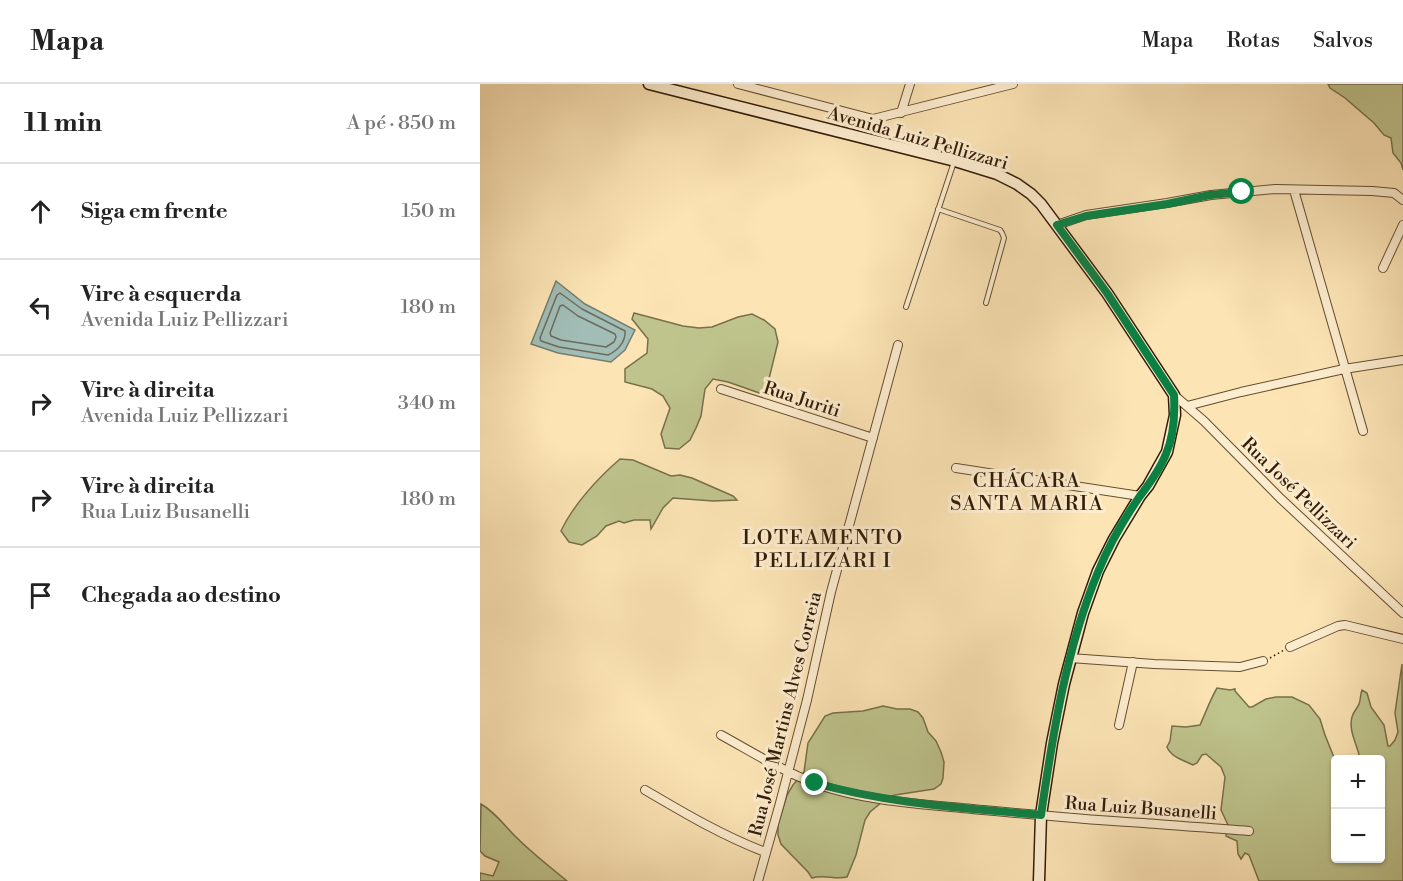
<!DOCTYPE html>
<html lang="pt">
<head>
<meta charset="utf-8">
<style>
	body { margin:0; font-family:"Libre Bodoni",serif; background:#f6f6f6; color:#222 }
	.controls { position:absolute; right:18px; bottom:18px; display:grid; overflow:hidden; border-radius:6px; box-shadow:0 2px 4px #0004 }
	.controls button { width:54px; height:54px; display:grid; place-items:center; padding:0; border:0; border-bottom:2px solid #e0e0e0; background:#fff; color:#222; font:30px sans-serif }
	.stop { position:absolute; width:18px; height:18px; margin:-14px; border:4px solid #0b8043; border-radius:50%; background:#fff }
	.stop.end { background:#0b8043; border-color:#fff; box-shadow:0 2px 6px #0008 }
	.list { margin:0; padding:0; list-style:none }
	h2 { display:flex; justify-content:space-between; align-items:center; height:78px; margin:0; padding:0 24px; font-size:26px }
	h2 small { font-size:20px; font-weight:400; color:#767676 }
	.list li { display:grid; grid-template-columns:39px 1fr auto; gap:18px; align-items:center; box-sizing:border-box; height:96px; padding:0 24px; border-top:2px solid #e0e0e0 }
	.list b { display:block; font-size:22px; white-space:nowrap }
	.list p { margin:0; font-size:20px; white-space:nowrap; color:#767676 }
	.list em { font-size:20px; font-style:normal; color:#767676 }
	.icon { flex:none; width:33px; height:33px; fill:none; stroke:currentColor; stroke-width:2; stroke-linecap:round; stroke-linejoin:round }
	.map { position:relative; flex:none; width:923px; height:797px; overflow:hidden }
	header { display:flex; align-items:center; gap:36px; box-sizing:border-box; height:84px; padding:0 30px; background:#fff; border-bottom:2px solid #e0e0e0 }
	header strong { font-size:28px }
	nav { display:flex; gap:33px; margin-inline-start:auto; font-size:21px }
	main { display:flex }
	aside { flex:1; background:#fff }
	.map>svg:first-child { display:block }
	.green { fill:#bfc48d; stroke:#78704a; stroke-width:1.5 }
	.water { fill:#a1bdb6; stroke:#757d70; stroke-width:1.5 }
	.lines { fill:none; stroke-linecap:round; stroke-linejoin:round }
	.shore { stroke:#6a6c5e; stroke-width:1.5 }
	.lane-casing { stroke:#644e32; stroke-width:6 }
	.street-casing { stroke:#644e32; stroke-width:10 }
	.secondary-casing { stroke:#321c07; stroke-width:13 }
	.path { stroke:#321c07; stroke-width:1.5; stroke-dasharray:1.5 3; stroke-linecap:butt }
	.lane { stroke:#fdedcf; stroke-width:4 }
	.street { stroke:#fdedcf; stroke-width:8 }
	.secondary { stroke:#fdedcf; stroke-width:10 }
	.route { stroke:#0b8043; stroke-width:8 }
	.labels { text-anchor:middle; stroke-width:6; stroke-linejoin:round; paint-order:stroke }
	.street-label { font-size:18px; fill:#321c07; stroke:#fdedcf }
	.neighbourhood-label { font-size:20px; letter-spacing:1.5px; fill:#321c07; stroke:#fdedcf }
</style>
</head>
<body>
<header>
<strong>Mapa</strong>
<nav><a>Mapa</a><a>Rotas</a><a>Salvos</a></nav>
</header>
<main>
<aside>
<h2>11 min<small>A pé · 850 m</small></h2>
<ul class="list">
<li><svg class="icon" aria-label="ahead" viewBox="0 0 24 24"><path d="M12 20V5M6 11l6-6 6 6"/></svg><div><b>Siga em frente</b></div><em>150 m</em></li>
<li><svg class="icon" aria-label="left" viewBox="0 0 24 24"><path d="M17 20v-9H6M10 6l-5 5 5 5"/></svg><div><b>Vire à esquerda</b><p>Avenida Luiz Pellizzari</p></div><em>180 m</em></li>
<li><svg class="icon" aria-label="right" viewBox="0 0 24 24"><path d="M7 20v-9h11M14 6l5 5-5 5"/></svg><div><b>Vire à direita</b><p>Avenida Luiz Pellizzari</p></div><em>340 m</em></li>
<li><svg class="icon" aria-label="right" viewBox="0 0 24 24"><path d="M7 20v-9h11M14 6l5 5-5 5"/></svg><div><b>Vire à direita</b><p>Rua Luiz Busanelli</p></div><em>180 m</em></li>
<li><svg class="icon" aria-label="arrive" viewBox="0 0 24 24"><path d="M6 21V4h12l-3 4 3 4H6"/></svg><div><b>Chegada ao destino</b></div></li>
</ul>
</aside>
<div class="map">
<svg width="923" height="797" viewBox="0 0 923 797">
	<rect width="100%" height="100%" fill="#fce4b5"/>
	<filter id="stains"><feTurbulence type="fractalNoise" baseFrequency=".00333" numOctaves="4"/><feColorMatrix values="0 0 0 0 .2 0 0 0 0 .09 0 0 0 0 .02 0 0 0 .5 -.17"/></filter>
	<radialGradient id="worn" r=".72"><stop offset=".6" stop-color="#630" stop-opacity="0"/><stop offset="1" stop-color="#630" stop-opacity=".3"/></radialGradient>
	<path class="green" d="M848,0H923V86L921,79L913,69L911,54L904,51L894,39L865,14L850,4Z
		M154,229L203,242L219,244L232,243L258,233L272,230L284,236L295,245L298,258L285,311L248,298L233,295L225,305L221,332L216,344L210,356L199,365L185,364L181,350L190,324L183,312L172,305L145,298V285L167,269L168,255L152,235Z
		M140,375L153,376L191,392L200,391L212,394L253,412L257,416L233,417L193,414L183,424L171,445L170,436H154L144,439L139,437L126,442L117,452L102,461L89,458L81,447C93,421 118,394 140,375Z
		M922,580L923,797H779L769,771L765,769L761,775L758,770L757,757L746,752L748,741L741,726L745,693L741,683L726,670L722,671L717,679L713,681C703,676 691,673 687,663L690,657L692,642L706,643L720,641C726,628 730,616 737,604L750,606L755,605V607L769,623H772L786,615L796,613H812L829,621L840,635L845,651L855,676L856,774H900V676L880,675C878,662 868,647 872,633C873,628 877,625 879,620C881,615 880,611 882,606L887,609L891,623L904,641L908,662H910L915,656L918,648L915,629Z
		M403,622L417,625H430L438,628L443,634L448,648L456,657L461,668L464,678L463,694L461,700L454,705L415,711L407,714L390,728L385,736L376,771L367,793C355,796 344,790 332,794L328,788L301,760L298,751V741L307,711L313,701L324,688L328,659L345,632L353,629L383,627Z
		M1,720C15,728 24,741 36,753C52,769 70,783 87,797H0V789L13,792L19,778L5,772L0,767Z"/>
	<path class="water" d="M76,197L105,220L155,246L145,266L131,278L78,269L51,260Z"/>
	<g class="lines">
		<path class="shore" d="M80,209L102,225L145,247C146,258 137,267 128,271L79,263L61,257L60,254L77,211Z
			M83,221L98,232L135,250L136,253L134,258L126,263L81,256L71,252L70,249L80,222Z"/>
		<defs>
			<path id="lane" d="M458,125L520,146L522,149L524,154L506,219
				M426,223L474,78"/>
			<path id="street" d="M258,0L393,35L533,0
				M421,29L430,0
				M814,106L883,347
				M577,141L606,131L687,119L731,111L795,105L892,107L914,109L923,116
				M903,184L923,141
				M241,305L393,354
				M694,311L724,337L800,414L923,529
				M707,322L761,308L864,285L923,276
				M476,384L660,412
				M810,563L858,542L865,541L923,555
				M590,574L674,580L760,583L783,577
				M639,641L653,578
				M241,651C272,668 302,687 334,699C383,717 440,720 492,725C549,730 607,736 664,739C699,742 734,744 769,747
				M165,706C204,729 243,752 285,768
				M278,797L300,719L327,616L351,508L418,261"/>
			<path id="secondary" d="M169,0L475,77L517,90L537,100L551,110L561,120L627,209L694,311L695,331L687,368L668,402L660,412L634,455L618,487L603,529L584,600L572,659L561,731L559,797"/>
		</defs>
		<use href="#lane" class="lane-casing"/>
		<use href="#street" class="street-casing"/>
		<use href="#secondary" class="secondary-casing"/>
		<path class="path" d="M790,574L804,566"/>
		<use href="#lane" class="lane"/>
		<use href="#street" class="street"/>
		<use href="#secondary" class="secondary"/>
	</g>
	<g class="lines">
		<path class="route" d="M335,699C409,720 486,724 561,731C573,649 586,565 618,488C629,461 644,435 660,412C670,399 680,385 686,370C694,352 695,331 694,311L627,209L577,141L606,132L687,120L730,111L762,108"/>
	</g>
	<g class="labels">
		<g class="street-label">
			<text transform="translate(438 54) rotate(16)" y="6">Avenida Luiz Pellizzari</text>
			<text transform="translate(322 315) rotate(18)" y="6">Rua Juriti</text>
			<text transform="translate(819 409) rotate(44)" y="6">Rua José Pellizzari</text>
			<text transform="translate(305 630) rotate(-76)" y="6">Rua José Martins Alves Correia</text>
			<text transform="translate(661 724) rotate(4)" y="6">Rua Luiz Busanelli</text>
		</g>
		<g class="neighbourhood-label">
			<text x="547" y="403">CHÁCARA<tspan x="547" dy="23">SANTA MARIA</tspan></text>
			<text x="343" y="460">LOTEAMENTO<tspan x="343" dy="23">PELLIZARI I</tspan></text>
		</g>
	</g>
	<rect width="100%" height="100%" filter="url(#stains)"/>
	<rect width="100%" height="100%" fill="url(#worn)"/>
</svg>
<div class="controls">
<button>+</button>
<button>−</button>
</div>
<div class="stop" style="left:762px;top:108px"></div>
<div class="stop end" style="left:335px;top:699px"></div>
</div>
</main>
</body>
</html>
